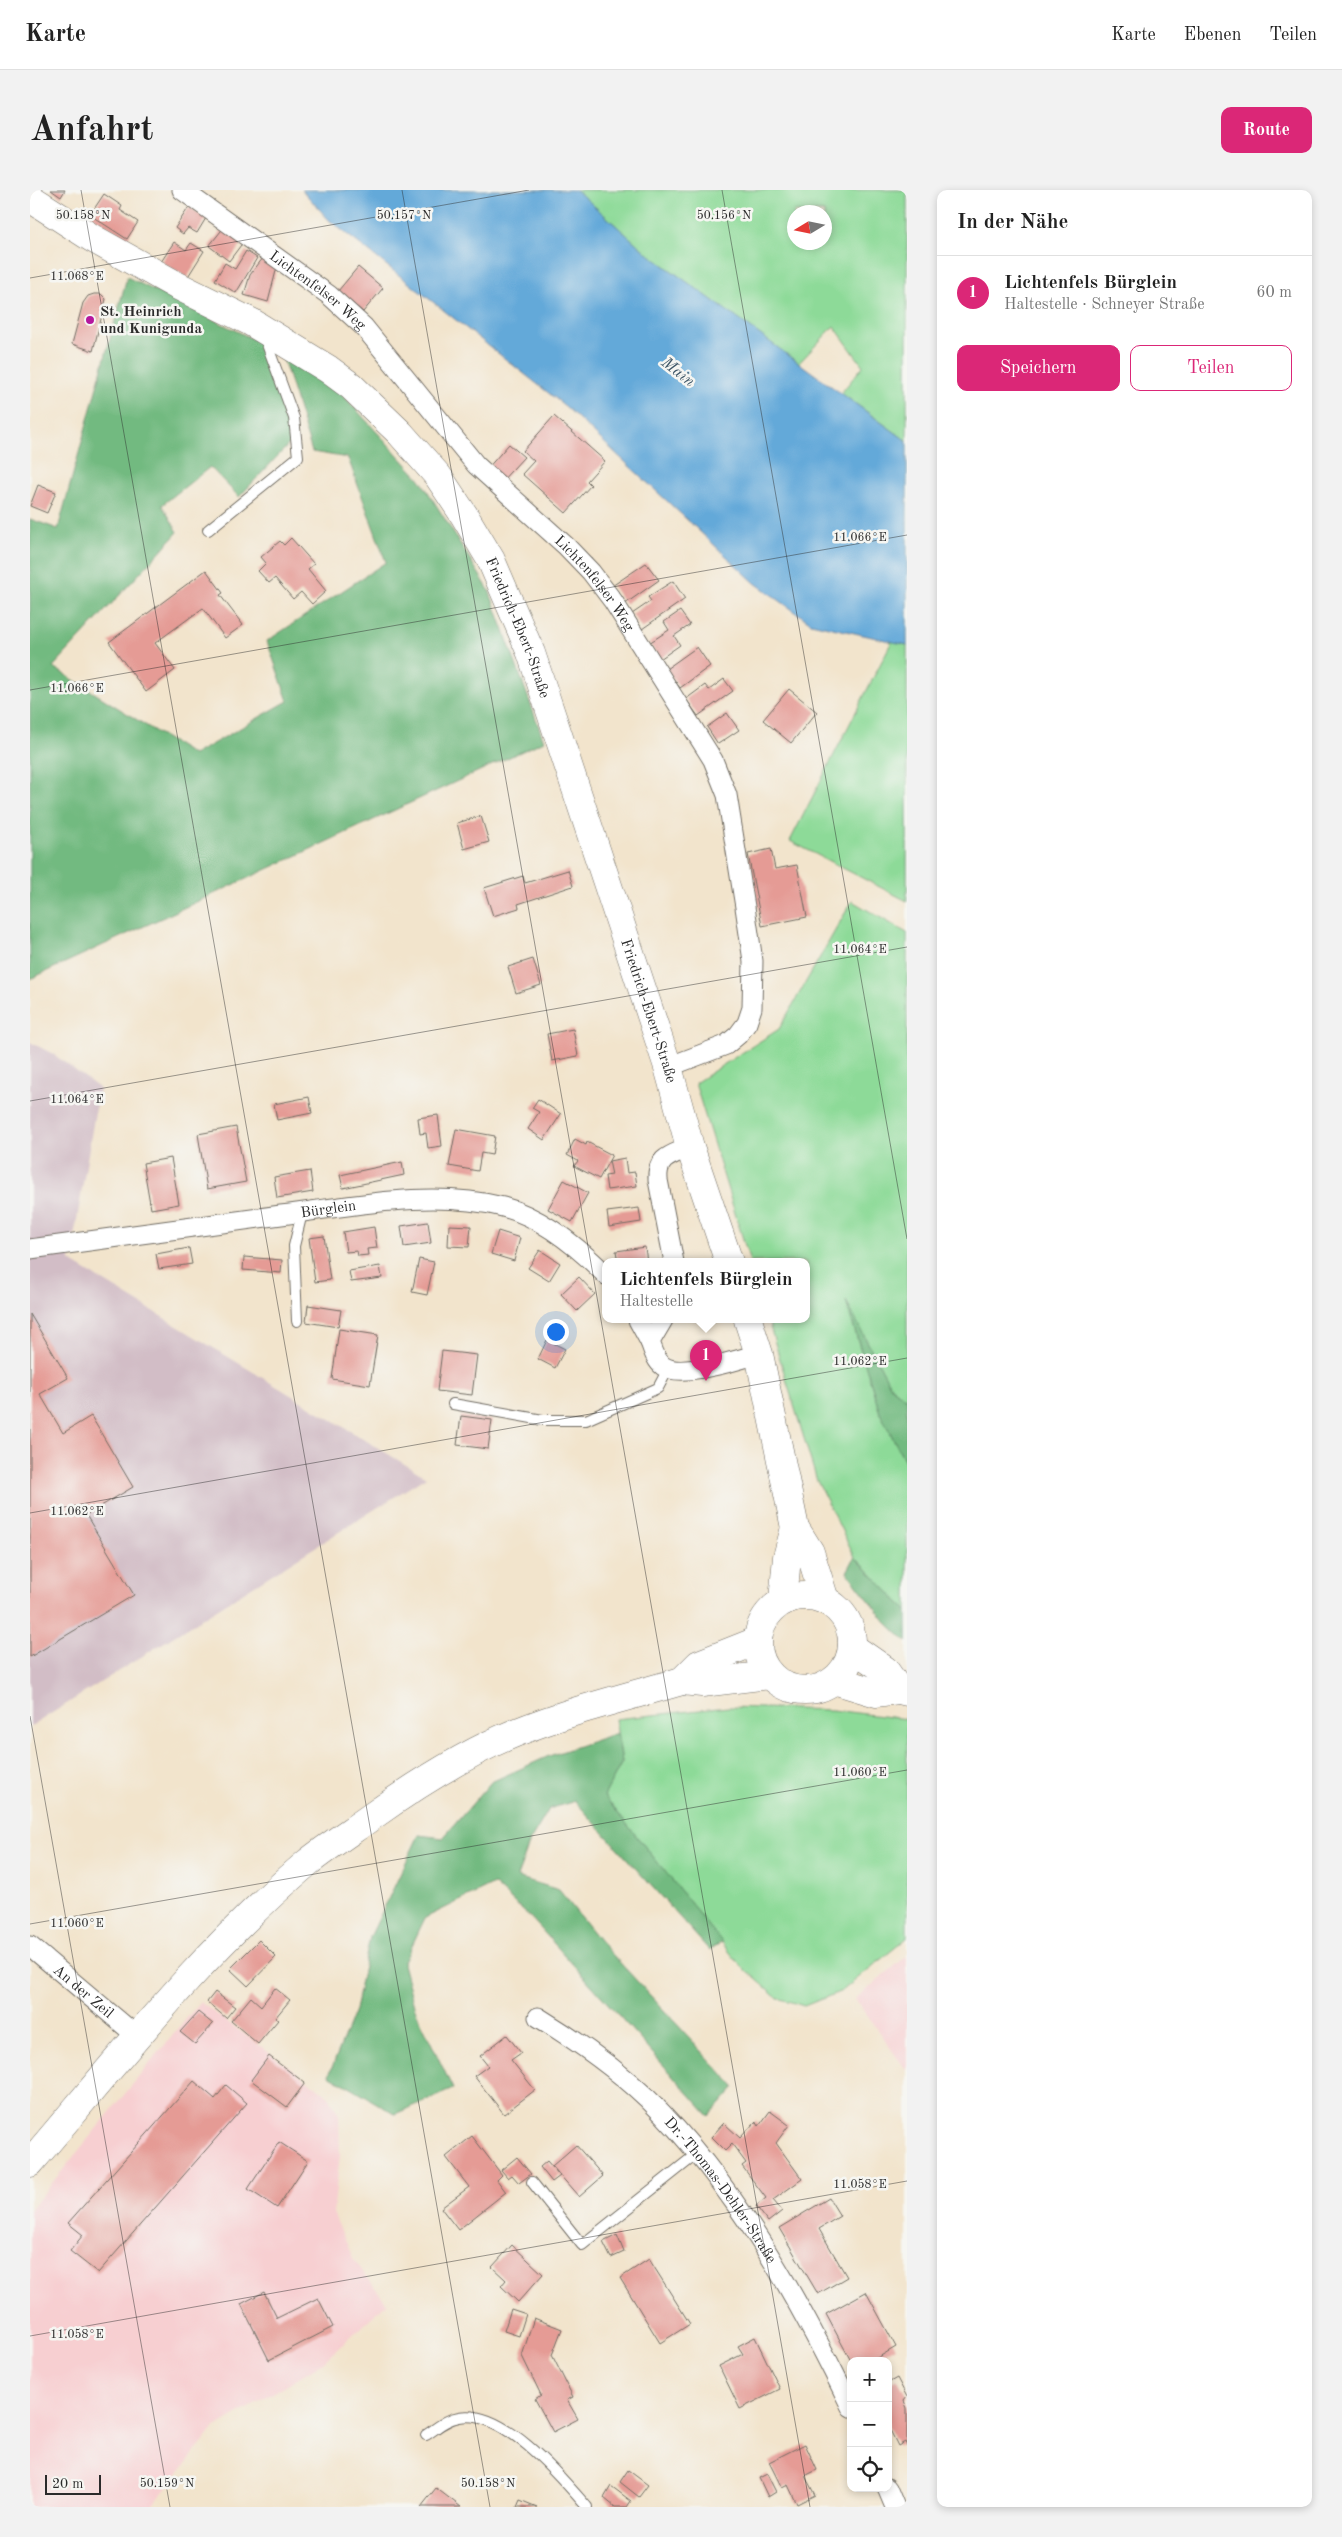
<!DOCTYPE html>
<html lang="de">
<head>
<meta charset="utf-8">
<style>
	body { margin:0; font-family:"Old Standard TT",serif; background:#f2f2f2; color:#222 }
	.controls { position:absolute; right:15px; bottom:15px; display:grid; overflow:hidden; border-radius:10px; box-shadow:0 2px 8px #0003 }
	.controls button { width:45px; height:45px; display:grid; place-items:center; padding:0; border:0; border-bottom:1px solid #e0e0e0; background:#fff; color:#222; font:25px sans-serif }
	.compass { position:absolute; left:757px; top:15px; width:45px; height:45px; border-radius:50%; background:#fff; box-shadow:0 2px 8px #0003; rotate:260deg }
	.scale { position:absolute; left:15px; bottom:12px; width:56px; box-sizing:border-box; padding-left:5px; border:2px solid #2b2b2b; border-top:0; font-size:14px; line-height:18px; white-space:nowrap; color:#2b2b2b; -webkit-text-stroke:4px #f6f6f2; paint-order:stroke }
	.you { position:absolute; left:525px; top:1141px; width:18px; height:18px; margin:-12px; border:4px solid #fff; border-radius:50%; background:#1a73e8; box-shadow:0 0 0 8px #1a73e833 }
	.badge { display:grid; place-items:center; width:32px; height:32px; border-radius:50%; background:#db2777; color:#fff; font-size:16px; font-weight:700 }
	.pin { position:absolute; translate:-50% -41px; filter:drop-shadow(0 1px 2px #0008) }
	.pin::after { content:''; position:absolute; top:26px; width:18px; height:15px; background:inherit; clip-path:polygon(0 0,100% 0,50% 100%) }
	.popup { position:absolute; left:572px; top:1068px; width:208px; height:65px; box-sizing:border-box; display:grid; place-content:center; border-radius:10px; background:#fff; filter:drop-shadow(0 1px 4px #0005); font-size:16px; white-space:nowrap; color:#767676 }
	.popup b { font-size:19px; color:#222 }
	.popup::after { content:''; position:absolute; left:50%; top:100%; margin-left:-10px; border:10px solid transparent; border-top-color:#fff }
	.list { margin:0; padding:0; list-style:none }
	h2 { display:flex; justify-content:space-between; align-items:center; height:65px; margin:0; padding:0 20px; font-size:21px }
	h2 small { font-size:16px; font-weight:400; color:#767676 }
	.list li { display:grid; grid-template-columns:32px 1fr auto; gap:15px; align-items:center; box-sizing:border-box; height:75px; padding:0 20px; border-top:1px solid #e0e0e0 }
	.list b { display:block; font-size:19px; white-space:nowrap }
	.list p { margin:0; font-size:16px; white-space:nowrap; color:#767676 }
	.list em { font-size:16px; font-style:normal; color:#767676 }
	.actions { display:flex; gap:10px; padding:15px 20px }
	.actions a { flex:1; padding:11px 0; border:1px solid #db2777; border-radius:10px; text-align:center; font-size:18px; color:#db2777 }
	.actions .main { background:#db2777; color:#fff }
	.icon { flex:none; width:28px; height:28px; fill:none; stroke:currentColor; stroke-width:2; stroke-linecap:round; stroke-linejoin:round }
	.map { position:relative; flex:none; width:877px; height:2317px; overflow:hidden; border-radius:10px }
	header { display:flex; align-items:center; gap:30px; box-sizing:border-box; height:70px; padding:0 25px; background:#fff; border-bottom:1px solid #e0e0e0 }
	header strong { font-size:24px }
	nav { display:flex; gap:28px; margin-inline-start:auto; font-size:18px }
	.intro { display:flex; align-items:center; justify-content:space-between; box-sizing:border-box; height:120px; padding:0 30px }
	h1 { margin:0; font-size:35px }
	.button { padding:12px 22px; border-radius:10px; background:#db2777; color:#fff; font-size:18px; font-weight:700 }
	main { display:flex; gap:30px; padding:0 30px }
	aside { flex:1; background:#fff; border-radius:10px; box-shadow:0 2px 8px #0003 }
	.map>svg:first-child { display:block }
	.built { fill:#f7cfd1 }
	.industrial { fill:#d2bdc6 }
	.green { fill:#8dda98; stroke:#5c8262; fill-rule:evenodd }
	.forest { fill:#72ba80; stroke:#4e7256 }
	.water { fill:#63a9d9; stroke:#476a82 }
	.building { fill:#e59b95 }
	.lines { fill:none; stroke-linecap:round; stroke-linejoin:round }
	.lane-casing { stroke:#716c63; stroke-width:12 }
	.street-casing { stroke:#716c63; stroke-width:21 }
	.secondary-casing { stroke:#716c63; stroke-width:29 }
	.lane { stroke:#fff; stroke-width:10 }
	.street { stroke:#fff; stroke-width:19 }
	.secondary { stroke:#fff; stroke-width:28 }
	.ticks { fill:none; stroke:#2b2b2b; stroke-width:1; stroke-opacity:0.45 }
	.poi-dot { fill:#b5179e; stroke:#f6f6f2; stroke-width:2 }
	.labels { text-anchor:middle; stroke-width:5; stroke-linejoin:round; paint-order:stroke }
	.street-label { font-size:15px; fill:#2b2b2b; stroke:#f6f6f2 }
	.poi-label { font-size:15px; font-weight:bold; fill:#2b2b2b; stroke:#f6f6f2; text-anchor:start }
	.water-label { font-size:16px; font-style:italic; fill:#3f5768; stroke:#f6f6f2 }
	.ticks-label { font-size:12px; text-anchor:middle; fill:#2b2b2b; stroke:#f6f6f2; stroke-width:5; stroke-linejoin:round; paint-order:stroke }
</style>
</head>
<body>
<header>
<strong>Karte</strong>
<nav><a>Karte</a><a>Ebenen</a><a>Teilen</a></nav>
</header>
<div class="intro"><h1>Anfahrt</h1><a class="button">Route</a></div>
<main>
<div class="map">
<svg width="877" height="2317" viewBox="0 0 877 2317">
	<rect width="100%" height="100%" fill="#f6f6f2"/>
	<filter id="ink" filterUnits="userSpaceOnUse"><feTurbulence type="fractalNoise" baseFrequency=".02" numOctaves="2"/><feDisplacementMap in="SourceGraphic" scale="10" xChannelSelector="R" yChannelSelector="G"/><feConvolveMatrix kernelMatrix="1 2 1 2 8 2 1 2 1" color-interpolation-filters="sRGB"/></filter>
	<filter id="wash" filterUnits="userSpaceOnUse"><feTurbulence type="fractalNoise" baseFrequency=".0096" numOctaves="4" result="noise"/><feDisplacementMap in="SourceGraphic" scale="20" xChannelSelector="R" yChannelSelector="G"/><feGaussianBlur stdDeviation="1.12" result="paint"/><feColorMatrix in="noise" values="0 0 0 0 0 0 0 0 0 0 0 0 0 0 0 0 0 1.4 0 .05"/><feComposite in="paint" operator="in"/></filter>
	<g filter="url(#wash)">
		<rect width="100%" height="100%" fill="#f2e4cc"/>
		<path class="built" d="M877,1766V1881L825,1809Z
			M170,1812L299,1906L309,1925L310,1966L303,2023L324,2070L357,2113L292,2173L184,2239L121,2317H0V2020Z"/>
		<path class="industrial" d="M0,852L23,864L69,898L40,1071L396,1287L0,1537Z"/>
		<path class="green" d="M546,0H877V251L811,203L833,176L804,136L769,173L617,63ZM764,22H794V52H764Z
			M862,451L877,455V711L760,651Z
			M822,711L877,743V1209L861,1197L817,1115L850,1223L877,1275V1421L825,1367L787,1291L738,1130H776V1072H720L665,893L749,839Z
			M698,1517L802,1520L877,1529V1748L812,1801L774,1816L748,1808L710,1775L574,1606L592,1572L585,1529Z"/>
		<path class="forest" d="M97,87L233,154L263,250L209,307L180,277L132,315L148,342L23,477L163,565L258,511L237,451L356,372L318,268L282,262L252,165L311,203L390,289L459,400L514,551L0,789V329L28,339Z
			M816,1111L861,1197L877,1209V1275L850,1223Z
			M825,1367L877,1421V1452L856,1432L817,1382Z
			M587,1543L592,1572L574,1606L692,1752L679,1760L545,1611L519,1619L500,1651L487,1687L529,1700L569,1750L705,1897L679,1926L502,1729L464,1694L395,1728L373,1774L385,1819L423,1899L365,1924L299,1885L325,1820L340,1747L389,1645L413,1648L461,1592L519,1566Z"/>
		<path class="water" d="M272,0H546L617,63L877,251V455L781,433L725,393L535,216L299,30Z"/>
		<g id="blocks">
			<path class="building" d="M21,0H35L31,7Z
				M74,4L92,16L90,20L108,32L97,49L60,25Z
				M159,17L176,28L167,43L158,38L153,44L145,38Z
				M195,36L214,51L199,71L179,56Z
				M144,52L156,60L161,53L174,61L157,88L131,72Z
				M216,61L227,68L206,103L185,90L195,73L205,79Z
				M233,68L247,77L238,112L214,105L220,85Z
				M328,77L353,98L333,122L308,101Z
				M64,104H71L76,109L63,161L42,154L53,113L58,106Z
				M524,226L575,271L557,291L561,295L536,323L492,284L504,271L493,261Z
				M479,254L494,267L470,293L456,280Z
				M8,295L26,302L17,323L0,316Z
				M261,348L284,374L278,379L296,401L282,414L271,402L263,409L245,388L239,393L228,381L236,373L231,367L250,351L254,355Z
				M616,373L629,390L595,414L582,396Z
				M176,380L193,403L190,405L213,435L195,448L173,418L125,453L145,480L116,502L79,452Z
				M643,391L655,409L612,439L602,424L621,411L618,407Z
				M650,421L660,435L644,446L650,455L630,469L619,453L639,440L634,432Z
				M667,457L680,476L650,498L636,479Z
				M694,489L703,501L668,526L656,509L675,495L679,500Z
				M759,499L787,522L761,553L733,530Z
				M697,523L709,540L688,554L677,537Z
				M451,626L459,652L434,659L427,633Z
				M741,659L745,679L767,675L777,727L732,736L718,664Z
				M538,680L543,696L488,714L489,718L463,726L454,698L493,686L495,693Z
				M503,769L511,795L486,803L478,777Z
				M543,839L548,866L522,871L517,844Z
				M279,907L282,923L247,930L244,914Z
				M508,909L531,924L514,950L498,939L509,922L502,918Z
				M408,925L412,956L398,958L396,943L390,944L388,928Z
				M206,937L216,992L177,999L168,944Z
				M426,939L465,946L462,965L451,963L448,981L419,976Z
				M545,949L556,955L557,952L582,965L569,989L544,976L548,971L537,965Z
				M141,968L149,1014L121,1019L113,973Z
				M595,968L597,983L605,982L607,996L577,1000L575,986L582,985L579,971Z
				M372,972L374,985L313,998L310,985Z
				M280,981L283,1002L247,1008L244,987Z
				M534,990L558,1003L542,1032L518,1019Z
				M609,1018L611,1032L579,1037L577,1022Z
				M398,1032L401,1053L374,1057L371,1036Z
				M419,1035L441,1036L439,1057L418,1056Z
				M344,1037L347,1058L337,1059L338,1065L328,1066L327,1061L316,1062L313,1042Z
				M468,1041L490,1048L484,1071L461,1064Z
				M294,1046L300,1090L285,1092L279,1048Z
				M615,1057L617,1072H588L586,1061Z
				M159,1058L162,1074L129,1079L126,1064Z
				M510,1060L530,1073L519,1091L498,1078Z
				M214,1067L252,1070L251,1083L213,1080Z
				M389,1069L404,1072L397,1105L382,1102Z
				M350,1076L352,1088L321,1092L319,1081Z
				M549,1087L565,1104L547,1121L531,1104Z
				M278,1115L311,1120L308,1137L276,1132Z
				M0,1124L38,1188L10,1204L33,1243L61,1226L103,1297L56,1325L104,1405L0,1467Z
				M309,1139L348,1145L340,1195L302,1189Z
				M517,1150L535,1159L525,1178L508,1169Z
				M412,1161L447,1165L442,1205L407,1201Z
				M431,1226L462,1230L458,1259L427,1255Z
				M229,1750L246,1767L218,1796L200,1779Z
				M245,1798L260,1810L245,1828L248,1830L228,1854L201,1831L221,1807L231,1816Z
				M185,1802L205,1817L196,1828L177,1812Z
				M168,1822L183,1834L165,1854L150,1842Z
				M477,1845L491,1863L481,1870L505,1900L474,1924L444,1886L458,1876L450,1866Z
				M239,1866L275,1893L257,1917L221,1890Z
				M164,1891L185,1909L196,1895L217,1913L68,2083L40,2061L53,2045L38,2033Z
				M740,1921L759,1935L746,1953L772,1989L743,2010L752,2021L738,2032L726,2016L736,2008L712,1976L716,1973L702,1954L695,1961L681,1947L694,1933L710,1948L726,1931L729,1936Z
				M442,1946L472,1985L467,1990L476,2002L428,2040L411,2018L439,1997L416,1967Z
				M249,1952L278,1971L247,2018L218,1999Z
				M546,1955L573,1986L549,2007L522,1976Z
				M487,1967L501,1984L489,1993L482,1985L478,1988L471,1980Z
				M517,1971L530,1986L522,1992L510,1977Z
				M799,2008L810,2026L789,2039L817,2087L788,2104L749,2038Z
				M587,2045L594,2062L581,2068L573,2052Z
				M482,2055L513,2084L488,2112L471,2096L476,2090L462,2077Z
				M619,2069L660,2134L630,2153L590,2088Z
				M234,2102L247,2128L288,2108L303,2137L239,2170L211,2114Z
				M836,2102L866,2157L842,2171L838,2167L830,2171H821L796,2124Z
				M481,2119L496,2124L489,2146L474,2141Z
				M504,2128L532,2139L522,2165L543,2207L537,2210L548,2229L523,2242L505,2209L511,2205L492,2166Z
				M725,2147L750,2199L710,2219L689,2176L713,2164L708,2156Z
				M867,2188L877,2207L874,2211L877,2218V2256L875,2252L868,2256L858,2236V2193Z
				M775,2254L787,2280L775,2286L785,2305L767,2314L758,2295L752,2298L739,2272Z
				M598,2280L618,2295L609,2307L590,2292Z
				M737,2284L746,2302L738,2307L729,2288Z
				M581,2296L601,2311L597,2317H585L574,2308Z
				M406,2298L431,2317H391Z
				M490,2310L507,2317H487Z"/>
		</g>
	</g>
	<g filter="url(#ink)">
		<use href="#blocks" fill-opacity="0" stroke="#716c63" stroke-width="1"/>
		<g class="lines">
			<defs>
				<path id="lane" d="M178,340L268,267L264,228L234,146
					M267,1131L264,1056L272,1023
					M423,1214L513,1230H556L628,1198L638,1179
					M502,1992L552,2055L668,1963
					M396,2245C407,2238 416,2229 429,2227C473,2218 531,2287 557,2317"/>
				<g id="street">
					<path id="s1" d="M152,0L299,105L334,137L446,275L536,356L561,382L583,411L683,570L697,605L715,717L723,771L722,818L717,833L708,845L696,855L638,877"/>
					<path id="s2" d="M0,1059C84,1048 168,1037 251,1025C324,1016 401,999 473,1017C512,1027 548,1057 576,1085"/>
					<path d="M644,1072L628,990C626,967 642,965 660,957"/>
					<path d="M608,1130L620,1152"/>
					<path d="M633,1130L620,1152C623,1160 626,1171 633,1176C651,1189 709,1169 729,1164"/>
					<path id="s3" d="M0,1756L108,1847"/>
					<path id="s4" d="M508,1827C547,1851 584,1877 617,1908C705,1994 768,2108 821,2217"/>
					<path d="M857,2298L865,2317"/>
				</g>
				<g id="secondary">
					<path id="s5" d="M0,8L62,48L146,95L221,132L298,179L321,196L370,243L408,286L434,325L461,370L501,463L638,877L660,957L699,1072"/>
					<path d="M718,1130L729,1164L765,1338L780,1362L795,1410"/>
					<circle cx="775" cy="1453" r="47"/>
					<path d="M753,1411L757,1367L765,1338"/>
					<path d="M822,1457L855,1480L869,1500"/>
					<path d="M804,1490L847,1503L869,1500L877,1502"/>
					<path d="M652,1491L669,1474L727,1451"/>
					<path d="M0,1973C88,1870 173,1761 277,1673C297,1657 320,1642 341,1627C386,1595 434,1564 485,1543C539,1521 596,1507 652,1491L672,1493L740,1485"/>
				</g>
			</defs>
			<use href="#lane" class="lane-casing"/>
			<use href="#street" class="street-casing"/>
			<use href="#secondary" class="secondary-casing"/>
			<use href="#lane" class="lane"/>
			<use href="#street" class="street"/>
			<use href="#secondary" class="secondary"/>
		</g>
	</g>
	<path class="ticks" d="M51,0L460,2317M372,0L780,2317M692,0L877,1049M0,88L499,0M0,500L877,345M0,911L877,757M0,1323L877,1168M0,1526L140,2317M0,1734L877,1580M0,2146L877,1991"/>
	<circle class="poi-dot" cx="60" cy="130" r="5"/>
	<g class="labels">
		<g class="street-label">
			<text dy="5" stroke="none"><textPath href="#s1" startOffset="169">Lichtenfelser Weg</textPath></text>
			<text dy="5" stroke="none"><textPath href="#s1" startOffset="574">Lichtenfelser Weg</textPath></text>
			<text dy="5" stroke="none"><textPath href="#s5" startOffset="670">Friedrich-Ebert-Straße</textPath></text>
			<text dy="5" stroke="none"><textPath href="#s5" startOffset="1075">Friedrich-Ebert-Straße</textPath></text>
			<text dy="5" stroke="none"><textPath href="#s2" startOffset="301">Bürglein</textPath></text>
			<text dy="5" stroke="none"><textPath href="#s3" startOffset="70">An der Zeil</textPath></text>
			<text dy="5" stroke="none"><textPath href="#s4" startOffset="254">Dr.-Thomas-Dehler-Straße</textPath></text>
		</g>
		<g class="poi-label">
			<text x="70" y="126">St. Heinrich<tspan x="70" dy="17">und Kunigunda</tspan></text>
		</g>
		<g class="water-label">
			<text transform="translate(649 181) rotate(38)" y="6">Main</text>
		</g>
	</g>
	<g class="ticks-label">
		<text x="694" y="29">50.156°N</text>
		<text x="53" y="29">50.158°N</text>
		<text x="374" y="29">50.157°N</text>
		<text x="47" y="90">11.068°E</text>
		<text x="830" y="351">11.066°E</text>
		<text x="47" y="502">11.066°E</text>
		<text x="830" y="763">11.064°E</text>
		<text x="47" y="913">11.064°E</text>
		<text x="830" y="1175">11.062°E</text>
		<text x="47" y="1325">11.062°E</text>
		<text x="830" y="1586">11.060°E</text>
		<text x="47" y="1737">11.060°E</text>
		<text x="830" y="1998">11.058°E</text>
		<text x="47" y="2148">11.058°E</text>
		<text x="137" y="2297">50.159°N</text>
		<text x="458" y="2297">50.158°N</text>
	</g>
</svg>
<div class="controls">
<button>+</button>
<button>−</button>
<button><svg class="icon" aria-label="locate" viewBox="0 0 24 24"><circle cx="12" cy="12" r="6"/><path d="M12 2v4M12 18v4M2 12h4M18 12h4"/></svg></button>
</div>
<svg class="compass" viewBox="-18 -18 36 36"><path d="M0-13l5 13h-10z" fill="#e53935"/><path d="M0 13l5-13h-10z" fill="#767676"/></svg>
<div class="scale">20 m</div>
<div class="you"></div>
<div class="pin badge" style="left:676px;top:1191px">1</div>
<div class="popup"><b>Lichtenfels Bürglein</b>Haltestelle</div>
</div>
<aside>
<h2>In der Nähe<small></small></h2>
<ul class="list">
<li><span class="badge">1</span><div><b>Lichtenfels Bürglein</b><p>Haltestelle · Schneyer Straße</p></div><em>60 m</em></li>
</ul>
<div class="actions"><a class="main">Speichern</a><a>Teilen</a></div>
</aside>
</main>
</body>
</html>
